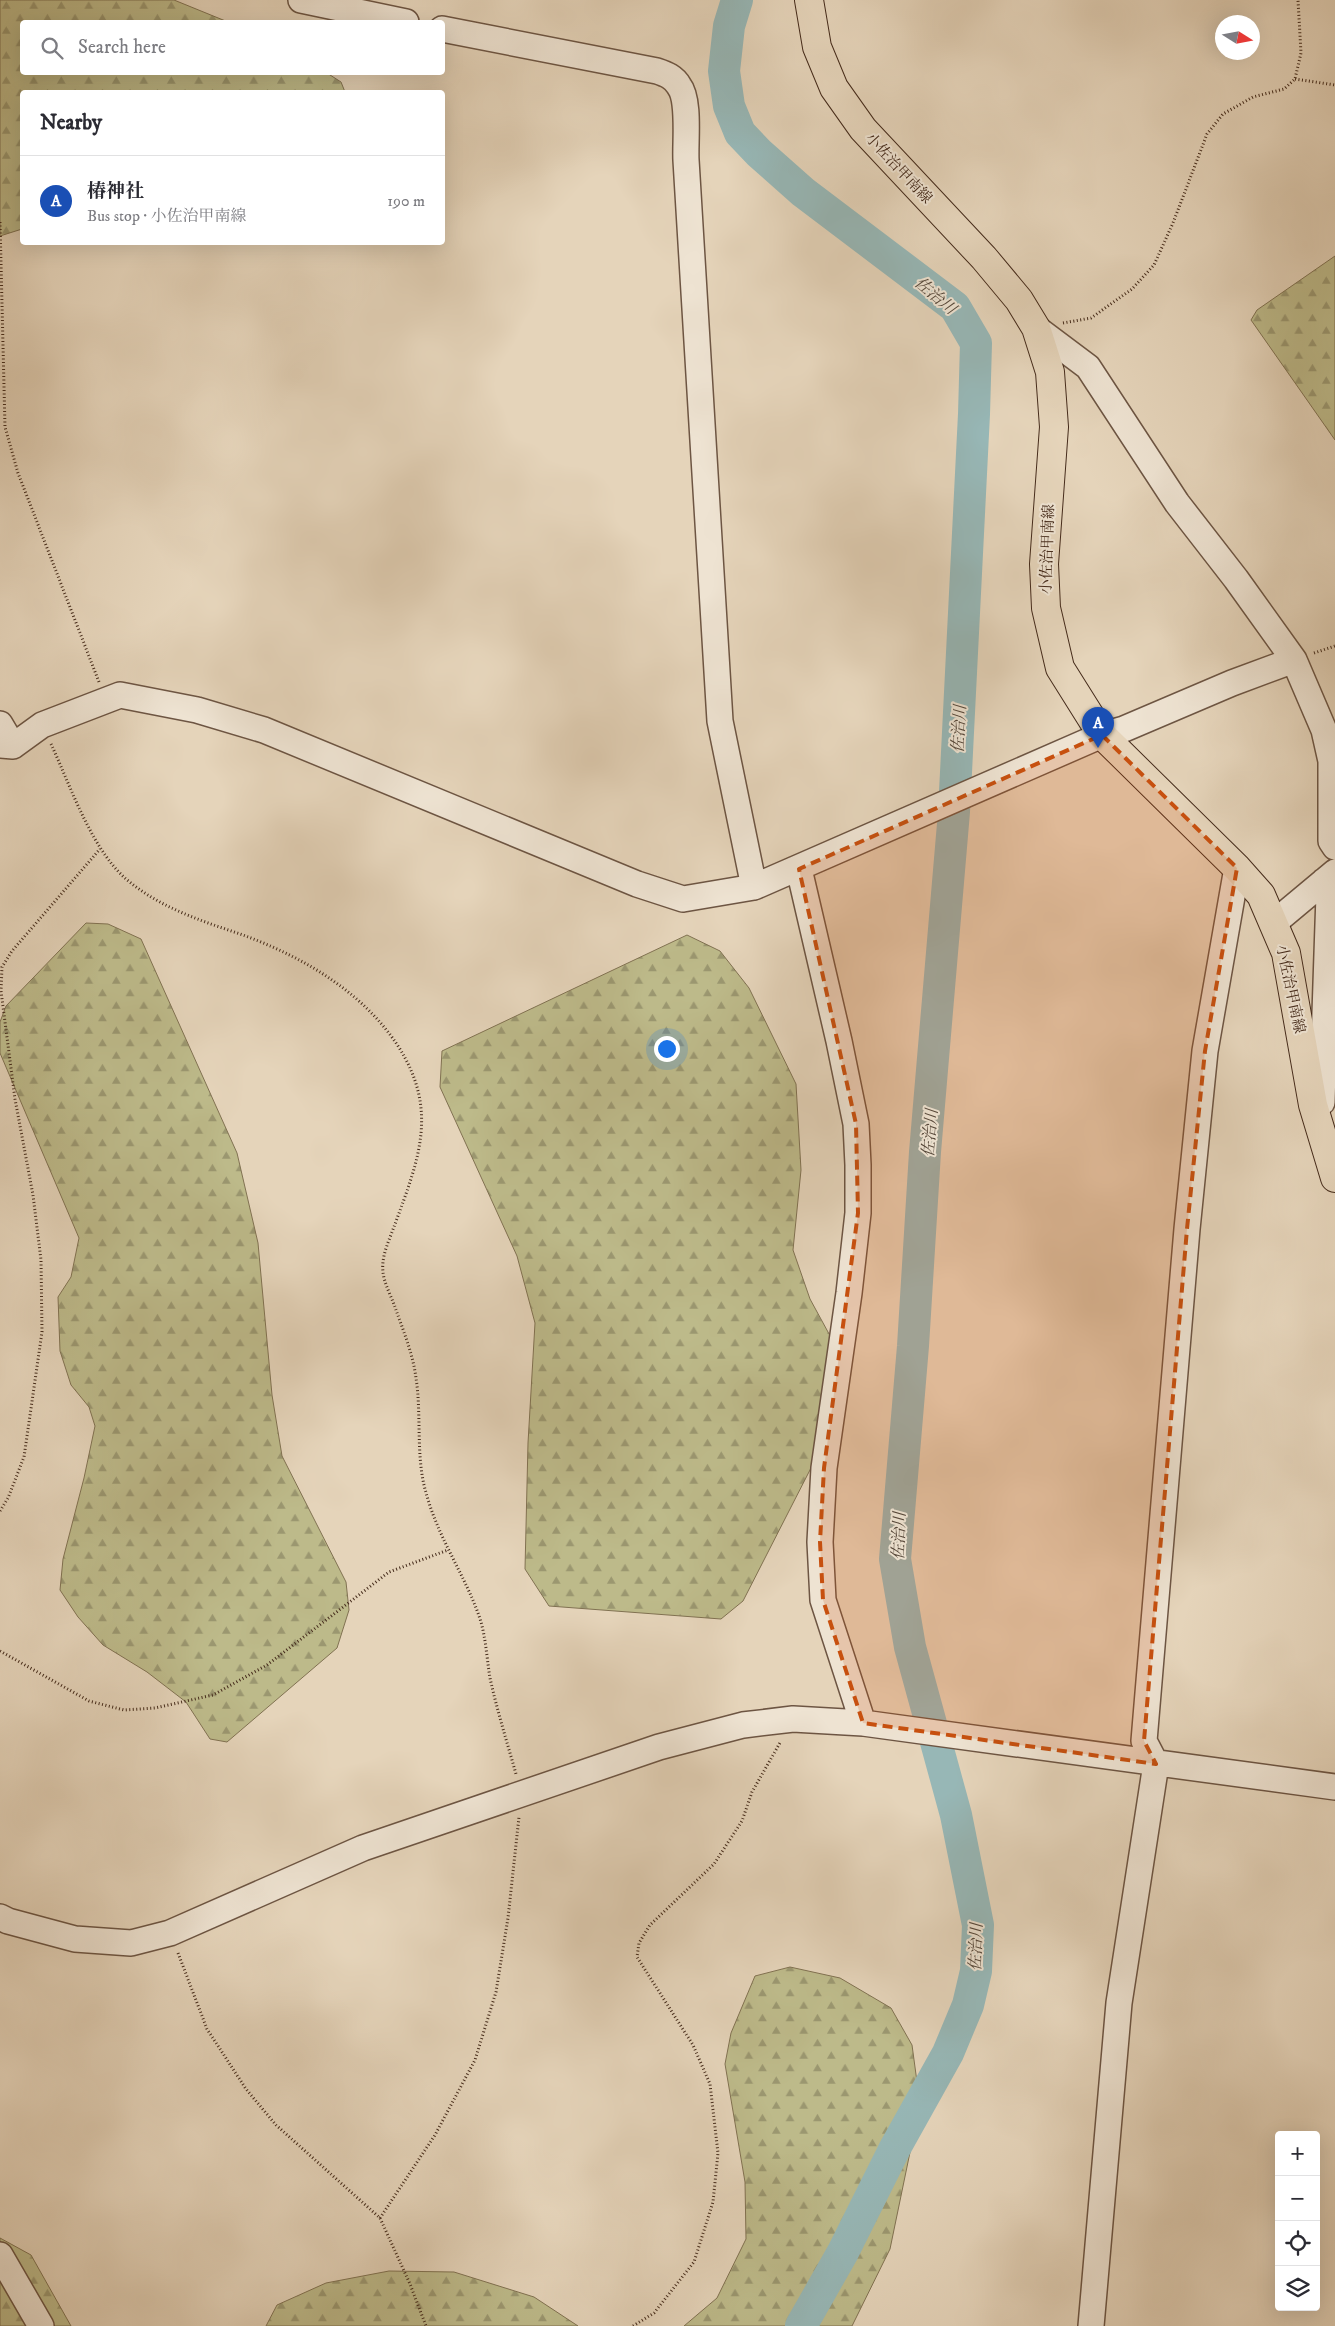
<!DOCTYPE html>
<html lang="en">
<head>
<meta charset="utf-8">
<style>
	body { margin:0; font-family:"IM FELL DW Pica","Noto Serif JP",serif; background:#f7f7f7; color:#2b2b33 }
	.controls { position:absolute; right:15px; bottom:15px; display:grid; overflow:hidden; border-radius:5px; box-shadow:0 5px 20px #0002 }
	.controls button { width:45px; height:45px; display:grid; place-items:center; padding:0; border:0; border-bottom:1px solid #e1e1e2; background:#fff; color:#2b2b33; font:25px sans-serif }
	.compass { position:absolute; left:1215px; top:15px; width:45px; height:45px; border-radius:50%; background:#fff; box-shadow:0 5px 20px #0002; rotate:101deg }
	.you { position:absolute; left:666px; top:1048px; width:18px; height:18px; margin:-12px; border:4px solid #fff; border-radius:50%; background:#1a73e8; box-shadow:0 0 0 8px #1a73e833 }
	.badge { display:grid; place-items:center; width:32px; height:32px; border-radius:50%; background:#db2777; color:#fff; font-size:16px; font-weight:700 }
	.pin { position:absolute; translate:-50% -41px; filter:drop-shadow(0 1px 2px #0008) }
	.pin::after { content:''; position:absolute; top:26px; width:18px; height:15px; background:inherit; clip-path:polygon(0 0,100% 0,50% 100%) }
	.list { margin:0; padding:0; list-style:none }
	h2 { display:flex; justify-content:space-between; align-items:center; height:65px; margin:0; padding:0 20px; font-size:21px }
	h2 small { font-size:16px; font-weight:400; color:#7c7c81 }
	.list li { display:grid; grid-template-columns:32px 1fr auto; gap:15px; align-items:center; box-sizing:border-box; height:90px; padding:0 20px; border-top:1px solid #e1e1e2 }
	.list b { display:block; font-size:19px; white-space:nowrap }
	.list p { margin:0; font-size:16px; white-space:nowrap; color:#7c7c81 }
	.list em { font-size:16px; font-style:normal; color:#7c7c81 }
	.icon { flex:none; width:28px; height:28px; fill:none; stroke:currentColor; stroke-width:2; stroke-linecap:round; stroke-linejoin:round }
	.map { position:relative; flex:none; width:1335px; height:2326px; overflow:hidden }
	.search { position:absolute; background:#fff; box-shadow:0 5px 20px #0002; left:20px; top:20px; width:425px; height:55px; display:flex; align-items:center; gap:12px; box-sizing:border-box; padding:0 18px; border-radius:5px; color:#7c7c81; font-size:19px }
	.panel { position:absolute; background:#fff; box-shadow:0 5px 20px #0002; left:20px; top:90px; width:425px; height:155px; border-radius:5px }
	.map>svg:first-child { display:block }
	.forest { fill:url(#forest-firs); stroke:#817252 }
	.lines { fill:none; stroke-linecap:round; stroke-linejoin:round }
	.river { stroke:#97b7b6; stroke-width:32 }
	.minor-casing { stroke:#6d5543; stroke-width:28 }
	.major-casing { stroke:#452b1b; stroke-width:30 }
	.path { stroke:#452b1b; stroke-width:3; stroke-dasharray:1 2.5; stroke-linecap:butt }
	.minor { stroke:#eee3d2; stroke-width:25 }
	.major { stroke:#e5d4ba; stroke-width:28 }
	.marked { fill:#c7500f; fill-opacity:0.2; stroke:#c7500f; stroke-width:4; stroke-dasharray:10 6; stroke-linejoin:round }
	.labels { text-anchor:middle; stroke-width:4; stroke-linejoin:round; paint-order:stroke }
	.street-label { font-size:15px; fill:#452b1b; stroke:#eee3d2 }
	.water-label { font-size:16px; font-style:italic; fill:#55473a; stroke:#eee3d2 }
</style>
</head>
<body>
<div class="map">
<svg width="1335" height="2326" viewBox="0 0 1335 2326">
	<defs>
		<pattern id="forest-firs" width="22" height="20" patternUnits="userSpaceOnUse" patternTransform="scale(1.25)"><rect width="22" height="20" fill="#bdba8a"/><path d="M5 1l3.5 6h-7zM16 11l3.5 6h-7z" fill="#9b9770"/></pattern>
	</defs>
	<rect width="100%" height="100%" fill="#e5d4ba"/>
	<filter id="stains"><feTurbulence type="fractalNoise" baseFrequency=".004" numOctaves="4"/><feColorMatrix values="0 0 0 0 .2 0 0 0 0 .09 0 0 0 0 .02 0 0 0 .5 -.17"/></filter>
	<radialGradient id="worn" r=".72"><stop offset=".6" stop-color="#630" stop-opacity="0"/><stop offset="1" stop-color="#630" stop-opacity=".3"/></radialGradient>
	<path class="forest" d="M0,0H174L228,22H22V72L327,73L341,82L345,92H22V229L0,236Z
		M1335,256V440L1251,320L1257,310Z
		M86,923L108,924L141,939L237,1153L258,1243L272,1395L282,1456L346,1582L349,1610L337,1648L227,1742L210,1739L186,1702L147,1672L103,1645L78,1617L60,1590L63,1559L84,1478L95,1426L89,1407L71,1385L60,1351L58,1297L71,1277L79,1238L0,1053V1022L6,1006Z
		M687,935L720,951L749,988L796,1084L801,1170L793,1250L810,1299L846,1365L812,1466L743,1601L721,1619L549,1606L525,1569L528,1443L535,1323L517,1256L440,1087L442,1051Z
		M790,1967L840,1978L891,2008L912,2045L920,2104L890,2249L852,2326H684L717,2298L746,2239L745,2182L725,2064L731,2033L755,1976Z
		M0,2238L31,2255L71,2326H0Z
		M389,2271L454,2272L534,2297L578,2326H266L277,2305L326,2283Z"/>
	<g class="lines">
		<path class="river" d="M737,0L729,26L724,71L729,106L740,133L759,153L803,192L955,307L976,343L974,414L954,812L925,1152L913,1346L895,1559L910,1647L956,1815L978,1925L976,1971L968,2005L948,2053L895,2148L843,2252L801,2326"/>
		<defs>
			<path id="minor" d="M301,0L406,22
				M442,29L657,71C666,74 674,77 679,86C690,100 685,142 686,160L720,721L754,887
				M1036,328L1088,367L1177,503L1236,579L1294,660L1324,730L1331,761V841L1335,847
				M0,724L13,746
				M0,745L13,746L42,725L120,695L197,710L264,730L637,884L683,899L754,887L1102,735L1124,729L1232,683L1294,660
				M799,869L839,1041L856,1124L858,1165V1213L849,1293L824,1468L820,1542L823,1600L863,1723
				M1274,923L1335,872
				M1313,1105L1322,1102L1329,895L1324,881
				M0,1917L8,1921L75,1939L131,1943L170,1933L363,1848L659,1747L743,1725L793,1719L863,1723L1335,1787
				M0,2255L41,2326
				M1091,2326L1119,2003L1156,1764L1144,1741L1187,1229L1205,1051L1237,868"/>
			<path id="major" d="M809,0L817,47L834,88L863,129L984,258L1019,300L1036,328L1050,372L1054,427L1044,564L1046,608L1060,668L1102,735L1237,868L1261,895L1286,953L1313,1105L1335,1178"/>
		</defs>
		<use href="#minor" class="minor-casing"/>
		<use href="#major" class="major-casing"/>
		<path class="path" d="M1295,79L1335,85
			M0,222L5,427L18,473L99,682
			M1063,323L1091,318L1132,289L1154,265L1173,223L1207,134L1223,114L1253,97L1284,89L1295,79L1301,53L1298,0
			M1314,653L1335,646
			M51,744C71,787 91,848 126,879C160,908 202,921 243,935C303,957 363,992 398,1046C439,1110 419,1159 395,1224C390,1239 381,1255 383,1272C384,1283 391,1296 395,1307C403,1330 413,1354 416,1378C422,1417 415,1459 427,1496C439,1540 468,1580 481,1622C486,1640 487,1660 490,1678C497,1710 507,1742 516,1774
			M0,1511L8,1498L24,1457L42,1332L41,1260L33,1195L15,1099L1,991L2,967L12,951L100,849
			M0,1651L89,1701L124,1710L155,1708L213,1695L267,1665L389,1572L448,1550
			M178,1953L207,2029L246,2089L276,2125L380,2218L410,2284L426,2326
			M380,2218L435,2135L475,2060L496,1992L508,1918L519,1817
			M633,2326L654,2313L694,2262L713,2202L718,2153L710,2084L693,2045L637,1957L639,1943L650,1925L714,1864L742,1821L752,1792L781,1741"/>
		<use href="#minor" class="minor"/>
		<use href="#major" class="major"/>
	</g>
	<path class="marked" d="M1102,735L1237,868L1205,1051L1187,1229L1144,1741L1156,1764L863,1723L823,1600L820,1542L824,1468L858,1213L856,1124L799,869Z"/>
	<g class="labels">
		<g class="street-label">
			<text transform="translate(899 168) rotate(47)" y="5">小佐治甲南線</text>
			<text transform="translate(1047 549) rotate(-88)" y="5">小佐治甲南線</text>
			<text transform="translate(1291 989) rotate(78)" y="5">小佐治甲南線</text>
		</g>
		<g class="water-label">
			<text transform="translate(936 295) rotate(40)" y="6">佐治川</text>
			<text transform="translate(958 729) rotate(-87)" y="6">佐治川</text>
			<text transform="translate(929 1133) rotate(-85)" y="6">佐治川</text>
			<text transform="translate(898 1536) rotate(-88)" y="6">佐治川</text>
			<text transform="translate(975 1947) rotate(-88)" y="6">佐治川</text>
		</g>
	</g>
	<rect width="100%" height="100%" filter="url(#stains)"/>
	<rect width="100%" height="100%" fill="url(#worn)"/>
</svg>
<div class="controls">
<button>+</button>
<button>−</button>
<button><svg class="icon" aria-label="locate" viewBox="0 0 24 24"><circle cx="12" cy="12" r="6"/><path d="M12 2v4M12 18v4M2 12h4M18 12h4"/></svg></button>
<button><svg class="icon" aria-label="layers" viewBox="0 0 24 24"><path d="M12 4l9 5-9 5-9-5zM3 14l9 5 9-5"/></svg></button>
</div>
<svg class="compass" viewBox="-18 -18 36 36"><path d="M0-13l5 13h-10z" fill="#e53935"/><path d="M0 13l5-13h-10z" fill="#7c7c81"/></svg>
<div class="you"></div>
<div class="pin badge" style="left:1098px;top:748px;background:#1a4fb4">A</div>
<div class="search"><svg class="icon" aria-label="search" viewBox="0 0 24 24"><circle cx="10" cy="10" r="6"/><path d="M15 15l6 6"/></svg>Search here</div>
<section class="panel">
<h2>Nearby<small></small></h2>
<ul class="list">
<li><span class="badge" style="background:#1a4fb4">A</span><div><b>椿神社</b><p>Bus stop · 小佐治甲南線</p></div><em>190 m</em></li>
</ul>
</section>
</div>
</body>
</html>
